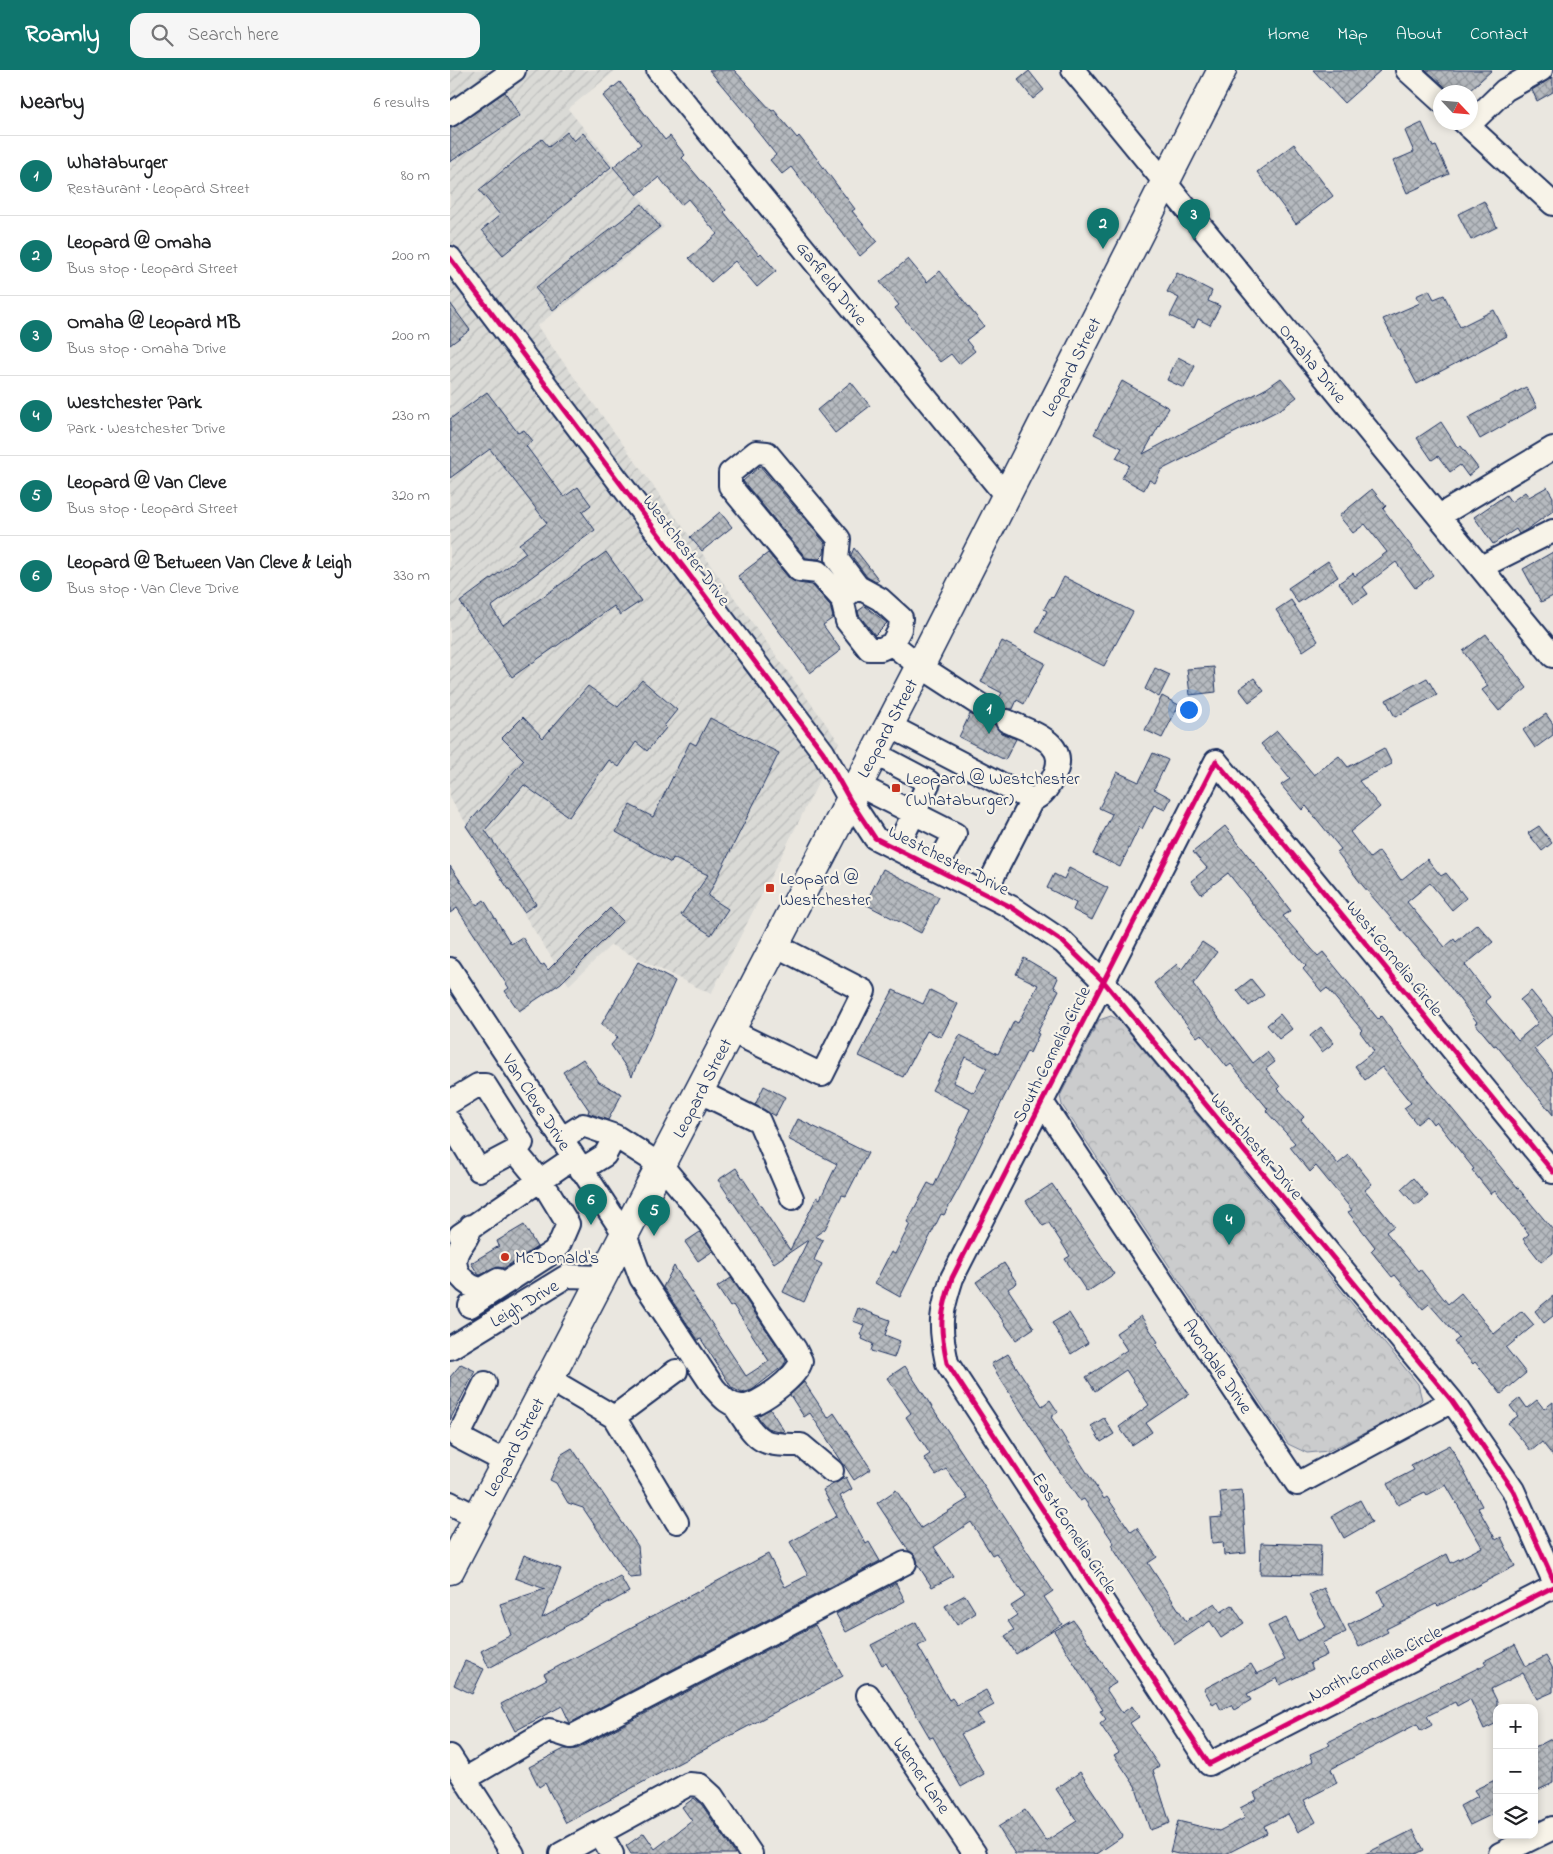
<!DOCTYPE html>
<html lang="en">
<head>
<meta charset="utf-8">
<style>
	body { margin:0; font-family:"Indie Flower",sans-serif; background:#f6f6f6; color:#202124 }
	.controls { position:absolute; right:15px; bottom:15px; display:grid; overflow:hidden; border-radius:10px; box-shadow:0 2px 8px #0003 }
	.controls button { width:45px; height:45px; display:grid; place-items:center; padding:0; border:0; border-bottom:1px solid #e0e0e0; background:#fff; color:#202124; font:25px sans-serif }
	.compass { position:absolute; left:983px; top:15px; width:45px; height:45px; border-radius:50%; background:#fff; box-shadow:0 2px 8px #0003; rotate:116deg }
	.you { position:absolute; left:738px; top:639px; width:18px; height:18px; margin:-12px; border:4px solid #fff; border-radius:50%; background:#1a73e8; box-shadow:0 0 0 8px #1a73e833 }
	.badge { display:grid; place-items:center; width:32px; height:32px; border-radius:50%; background:#0f766e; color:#fff; font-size:16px; font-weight:700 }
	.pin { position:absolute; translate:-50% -41px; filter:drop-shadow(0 1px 2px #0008) }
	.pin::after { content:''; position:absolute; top:26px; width:18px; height:15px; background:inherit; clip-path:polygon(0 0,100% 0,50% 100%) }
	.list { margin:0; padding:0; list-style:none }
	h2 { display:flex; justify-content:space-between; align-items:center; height:65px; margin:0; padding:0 20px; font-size:21px }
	h2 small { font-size:16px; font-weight:400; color:#757577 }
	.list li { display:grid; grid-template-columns:32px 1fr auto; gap:15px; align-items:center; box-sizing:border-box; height:80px; padding:0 20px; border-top:1px solid #e0e0e0 }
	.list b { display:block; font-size:19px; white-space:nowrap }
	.list p { margin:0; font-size:16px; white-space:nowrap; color:#757577 }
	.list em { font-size:16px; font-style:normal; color:#757577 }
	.icon { flex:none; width:28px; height:28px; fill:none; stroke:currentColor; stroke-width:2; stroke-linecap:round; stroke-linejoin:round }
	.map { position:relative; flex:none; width:1103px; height:1784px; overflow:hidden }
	header { display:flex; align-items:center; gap:30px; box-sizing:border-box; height:70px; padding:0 25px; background:#0f766e; color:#fff }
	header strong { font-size:24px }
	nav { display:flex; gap:28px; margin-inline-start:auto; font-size:18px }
	.search { width:350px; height:45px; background:#f6f6f6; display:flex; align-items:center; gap:12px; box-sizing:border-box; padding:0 18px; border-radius:15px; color:#757577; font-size:19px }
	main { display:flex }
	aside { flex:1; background:#fff }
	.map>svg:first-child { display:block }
	.industrial { fill:url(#industrial-furrows) }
	.forest { fill:url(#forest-crowns); stroke:#737e96 }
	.building { fill:url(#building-cross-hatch); stroke:#1b2f5e; fill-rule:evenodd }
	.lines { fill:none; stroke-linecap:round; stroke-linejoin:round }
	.minor-casing { stroke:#1b2f5e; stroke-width:26 }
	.major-casing { stroke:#1b2f5e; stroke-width:31 }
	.minor { stroke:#f7f3e8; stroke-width:22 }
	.major { stroke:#f7f3e8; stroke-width:28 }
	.cycleway-casing { stroke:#f7f3e8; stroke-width:8 }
	.cycleway { stroke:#d6006c; stroke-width:5 }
	.poi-dot { fill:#c8321e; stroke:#f7f3e8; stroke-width:2 }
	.labels { text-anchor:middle; stroke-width:4.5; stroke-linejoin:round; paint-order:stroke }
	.street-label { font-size:18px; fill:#1b2f5e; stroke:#f7f3e8 }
	.poi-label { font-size:18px; fill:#1b2f5e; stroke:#f7f3e8; text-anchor:start }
</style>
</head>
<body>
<header>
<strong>Roamly</strong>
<div class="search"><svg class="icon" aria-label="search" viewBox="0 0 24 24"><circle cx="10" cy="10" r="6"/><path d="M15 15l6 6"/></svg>Search here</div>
<nav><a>Home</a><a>Map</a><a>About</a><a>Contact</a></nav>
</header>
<main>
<aside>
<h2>Nearby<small>6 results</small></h2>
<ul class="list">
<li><span class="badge">1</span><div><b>Whataburger</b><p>Restaurant · Leopard Street</p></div><em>80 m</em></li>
<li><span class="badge">2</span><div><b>Leopard @ Omaha</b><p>Bus stop · Leopard Street</p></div><em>200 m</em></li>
<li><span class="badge">3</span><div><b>Omaha @ Leopard MB</b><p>Bus stop · Omaha Drive</p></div><em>200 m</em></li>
<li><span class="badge">4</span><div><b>Westchester Park</b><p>Park · Westchester Drive</p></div><em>230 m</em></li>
<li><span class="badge">5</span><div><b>Leopard @ Van Cleve</b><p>Bus stop · Leopard Street</p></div><em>320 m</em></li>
<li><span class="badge">6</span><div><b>Leopard @ Between Van Cleve &amp; Leigh</b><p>Bus stop · Van Cleve Drive</p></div><em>330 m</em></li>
</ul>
</aside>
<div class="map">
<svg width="1103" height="1784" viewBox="0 0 1103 1784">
	<defs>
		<pattern id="industrial-furrows" width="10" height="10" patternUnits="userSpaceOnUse" patternTransform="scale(1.25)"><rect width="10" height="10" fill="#dadad6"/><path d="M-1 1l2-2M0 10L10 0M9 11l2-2" fill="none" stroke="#babbba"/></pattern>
		<pattern id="forest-crowns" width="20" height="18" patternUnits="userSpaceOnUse" patternTransform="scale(1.25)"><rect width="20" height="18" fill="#cbcccd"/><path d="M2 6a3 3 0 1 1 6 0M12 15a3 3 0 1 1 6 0" fill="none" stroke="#aeb0b2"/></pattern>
		<pattern id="building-cross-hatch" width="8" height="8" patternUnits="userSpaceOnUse" patternTransform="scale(1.25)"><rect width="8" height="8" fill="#b6babf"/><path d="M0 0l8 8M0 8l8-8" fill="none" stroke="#93989e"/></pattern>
	</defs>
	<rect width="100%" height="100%" fill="#eae7e0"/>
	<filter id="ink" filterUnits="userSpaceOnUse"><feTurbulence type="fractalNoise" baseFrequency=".02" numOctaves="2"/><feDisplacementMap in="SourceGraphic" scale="10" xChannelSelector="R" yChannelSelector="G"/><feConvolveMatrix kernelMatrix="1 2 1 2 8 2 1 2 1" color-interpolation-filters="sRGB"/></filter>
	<g filter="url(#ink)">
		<path class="industrial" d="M0,0H166L118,39L214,157L87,256L389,672L261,924L161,875L119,915L0,728Z"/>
		<path class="forest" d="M661,946L669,950L968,1314L972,1330L965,1338L878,1381L857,1383L838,1374L612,1035L610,1026L649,950Z"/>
		<path class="building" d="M259,0H284L322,41L324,40L347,68L349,66L361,81L405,139L402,141L427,171L410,186L341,97L332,104L320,90L326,85L303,56L305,55Z
			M863,0H931L894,33Z
			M976,0H1042L1018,22H1001Z
			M579,1L594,20L583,29L568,10Z
			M1103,7V22L1087,31L1082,20Z
			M170,12L215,70L220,66L235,85L232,88L276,140L274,142L309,185L311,183L326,201L307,217L285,191L261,212L239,188L267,164L238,129L231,135L209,107L187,125L163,97L191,74L153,26Z
			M55,22L70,46L0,92V59Z
			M972,53L983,77L986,76L999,104L957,123L943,91L964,82L955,61Z
			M117,62L124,71L133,63L161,97L53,185L32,160L50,145L29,120L92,69L99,77Z
			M844,74L883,126L846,154L807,102Z
			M1034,131L1047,157L1021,170L1008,144Z
			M192,134L210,157L103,240L85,218Z
			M458,189L477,212L490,201L534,256L516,270L525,281L509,294L501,284L490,292L445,238L449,235L430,212Z
			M727,203L762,221L758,231L770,236L760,255L748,249L744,258L720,246L729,228L717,222Z
			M979,220L984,229L994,225L1010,257L1044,240L1057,266L967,314L933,249L970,233L966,226Z
			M0,233L20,260L0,275Z
			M728,287L745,296L734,318L717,310Z
			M831,308L847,327L831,339L711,400L705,413L699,410L694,420L672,408L679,395L666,388L672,378L644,364L672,311L719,338L693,384L817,318Z
			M401,312L420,336L385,363L367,340Z
			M1076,317L1087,337L1030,369L1018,348Z
			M37,322L68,363L74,360L83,371L76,376L114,427L128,417L141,435L132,442L145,460L41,537L53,555L156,482L191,531L170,545L164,536L62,607L10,532L76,483L69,474L97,453L40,379L0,408V349Z
			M991,352L1008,378L1011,376L1028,398L1018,406L1010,395L1000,402L988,386L982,390L967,368Z
			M310,396L375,473L374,484L369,489L356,488L293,411Z
			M1097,417L1103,427V441L1076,460L1069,464L1066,459L1043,474L1024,447L1056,425L1061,432L1075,422L1079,427Z
			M922,419L936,436L933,439L983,505L965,518L946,492L913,517L918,524L904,533L889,513L903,503L905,506L937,482L915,454L903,463L889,446Z
			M270,442L282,457L252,481L240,467Z
			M404,478L429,510L426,512L417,507L401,485Z
			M1103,482V526L1091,532L1073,499Z
			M318,483L339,508L348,513L362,515L380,535L383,548L373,555L391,580L360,603L288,506Z
			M878,491L888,507L848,533L838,518Z
			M614,507L683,542L654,596L586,562L597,541L594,539L601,526L603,528Z
			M841,530L868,571L853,581L826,540Z
			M415,536L437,553L425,565L409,545L408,541Z
			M1036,564L1077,618L1049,641L1032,620L1038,616L1013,581Z
			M552,571L595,593L574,634L567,630L563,639H553L547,631L552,623L531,612Z
			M764,597L766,622L740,625L737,599Z
			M705,598L720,605L709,627L695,619Z
			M804,608L814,621L799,632L789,619Z
			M977,608L987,625L945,647L936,630Z
			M192,610L227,640L214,656L216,658L197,681L186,672L169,697L159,690L119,747L74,715L35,760L86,834L74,842L16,756L74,690L52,668L73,647L93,668L138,616L168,637Z
			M712,626L729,635L712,668L695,660Z
			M520,644L534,653L545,654L551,663L566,669L555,690L509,667Z
			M1096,644L1103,654V665L1085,678L1073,660Z
			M260,648L329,683L258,826L278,839L261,865L231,845L258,805L223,788L221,793L166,762L180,735L203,747L240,672L246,675Z
			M827,661L864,705L889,686L898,697L934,678L942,694L909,711L930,737L900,762L920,788L929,781L951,810L977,789L991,806L996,803L1016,828L1002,840L980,813L957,832L995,877L1004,869L1006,872L1027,854L1043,872L1015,895L1040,927L1035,931L1068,970L1088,953L1070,930L1081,921L1103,948V963L1084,979L1103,1002V1045L1046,975L1044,976L1025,953L1027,952L993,908L913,816L887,782L891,779L856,736L852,740L831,715L840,709L811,674Z
			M703,683L718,690L704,719L721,728L715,740L704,735L692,759L689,757L670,797L643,784L662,744L649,738L667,702L689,712Z
			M775,756L841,841L833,846L868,886L873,882L928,949L931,946L974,1005L1103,1160V1183L1091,1192L1073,1169L1079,1164L1045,1121L1041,1124L1022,1100L1024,1099L986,1051L983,1054L977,1046L967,1054L954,1038L961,1033L932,997L915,1010L905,996L924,981L910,962L912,960L877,918L872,922L853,899L856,896L820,856L778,803L751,824L741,811L757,798L743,782Z
			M1089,756L1102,773L1092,781L1078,763Z
			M0,796L27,835L34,830L61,874L72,867L91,896L94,894L98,900L160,838L173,851L111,913L69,941L55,921L59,918L7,838L0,843Z
			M619,798L658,818L642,850L623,840L626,833L597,818L604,804L614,809Z
			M433,799L489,827L471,863L415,834Z
			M752,872L767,882L743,914L803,993L817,982L825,992L816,999L830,1017L828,1019L854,1047L851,1050L888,1094L899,1085L922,1114L915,1120L944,1156L936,1162L968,1201L970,1199L998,1234L1011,1223L1044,1264L1072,1241L1084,1255L1056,1278L1076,1303L1051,1324L1025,1292L1023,1294L1004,1272L1009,1268L979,1234L973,1239L945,1205L942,1207L921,1181L925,1177L898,1142L902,1140L866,1096L860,1102L840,1077L845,1073L816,1041L818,1039L781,994L777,997L751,964L747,967L704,913L727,894L732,899Z
			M574,888L608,908L604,917L609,920L587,963L589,964L580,983L577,981L509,1118L494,1145L491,1144L450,1227L425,1213L441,1182L445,1184L460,1154L457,1152L478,1113L484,1116L520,1039L482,1020L510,965L548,984L564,951L568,953L588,915L566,904ZM515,987L537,998L524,1023L503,1012Z
			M188,892L225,911L182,1006L161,975L168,967L151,955Z
			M801,909L814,925L799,936L787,920Z
			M443,920L473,934L480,920L508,934L491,967L477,961L453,1007L409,986Z
			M830,944L842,959L829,969L817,955Z
			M871,957L884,973L872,982L860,966Z
			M133,989L149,1012L172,1024L158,1050L138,1043L139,1040L113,1002Z
			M314,1016L335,1027L325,1046L305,1035Z
			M348,1049L418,1083L396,1126L392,1125L375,1159L365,1166L373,1170L364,1190L372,1194L354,1232L333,1222L358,1170L324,1193L268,1110L286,1098L340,1180L367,1127L370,1129L387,1094L338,1069Z
			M963,1108L978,1126L966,1136L951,1119Z
			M602,1114L664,1204L637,1222L615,1189L620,1186L599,1153L593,1156L576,1131Z
			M74,1155L87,1177L54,1198L48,1197L30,1205L28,1204L21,1193L49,1176L47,1171Z
			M250,1162L263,1181L248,1191L235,1172Z
			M554,1193L567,1213L558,1219L584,1258L566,1270L526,1212Z
			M224,1196L296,1306L319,1291L283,1235L280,1237L267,1217L281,1208L334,1286L336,1291L333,1296L302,1320L292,1323L282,1318L251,1269L248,1270L213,1217Z
			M1103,1226V1246L1094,1253L1085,1241Z
			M408,1238L440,1250L435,1265L450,1271L444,1288L421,1281L423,1274L412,1269L413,1266L410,1265L414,1255L403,1251Z
			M619,1243L638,1273L621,1284L602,1253Z
			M691,1246L708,1272L705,1274L739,1324L696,1353L702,1362L682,1375L669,1357L699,1335L676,1300L645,1321L636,1307L677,1280L666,1263Z
			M558,1284L592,1336L600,1330L608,1342L601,1347L654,1429L657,1427L681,1462L687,1458L707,1487L698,1493L736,1551L765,1533L771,1542L782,1535L794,1553L771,1568L760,1551L725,1574L661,1475L664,1473L634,1429L630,1431L606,1396L541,1294Z
			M11,1294L25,1301L0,1350V1307Z
			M455,1296L603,1521L594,1527L612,1554L566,1584L555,1566L564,1560L558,1551L567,1545L561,1536L575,1527L546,1483L542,1485L521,1452L484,1477L503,1506L482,1517L468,1495L466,1487L459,1481L427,1433L446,1420L471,1458L518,1429L496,1399L486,1405L474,1388L480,1384L456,1347L461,1343L437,1308Z
			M354,1312L378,1348L384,1343L421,1399L404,1410L360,1343L354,1347L340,1325Z
			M1070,1328L1077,1338L1087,1330L1094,1339L1103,1332V1386L1092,1372L1081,1381L1058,1353L1068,1346L1060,1336Z
			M320,1339L334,1361L332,1362L317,1358L307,1346Z
			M654,1348L664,1364L651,1372L641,1356Z
			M1000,1375L1032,1436L1028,1438L1046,1470L1051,1467L1065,1496L988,1536L986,1534L936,1559L938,1562L909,1577L898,1555L935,1536L928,1521L997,1484L1001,1493L1032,1477L996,1415L977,1425L975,1422L948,1435L937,1414L964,1400L961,1395Z
			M122,1378L188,1476L191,1507L180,1508L133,1438L118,1433L106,1413L100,1410L112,1384Z
			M396,1407L402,1419L390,1426L416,1474L419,1472L430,1491L120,1653L112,1636L65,1661L51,1634L97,1609L94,1604L318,1484L335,1517L358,1505L340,1472L387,1446L373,1420Z
			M792,1420L796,1483L774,1485L773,1472L762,1473L760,1448L772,1447L770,1422Z
			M910,1430L922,1452L894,1468L882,1446Z
			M811,1473L871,1475L870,1505L810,1504Z
			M74,1485L111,1499L92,1548L170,1506L179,1522L39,1598L31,1581L61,1565L50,1534L95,1519L65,1508Z
			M446,1513L455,1531L396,1562L386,1544Z
			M874,1518L896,1562L872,1573L877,1585L860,1593L863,1599L830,1615L827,1608L797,1624L801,1630L784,1640L781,1635L771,1640L767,1632L763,1635L754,1619L801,1594L807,1604L835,1590L818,1556L836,1548L847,1571L876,1557L859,1525Z
			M515,1525L526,1543L507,1555L495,1536Z
			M623,1550L666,1613L656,1619L672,1643L682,1636L689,1647L680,1653L709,1696L703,1700L720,1753L700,1760L685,1716L664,1685L669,1682L650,1654L656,1649L650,1641L653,1640L604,1561Z
			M466,1552L476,1572L468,1576L499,1630L502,1628L507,1635L536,1620L544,1635L527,1644L533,1653L511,1664L534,1704L511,1717L483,1667L480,1668L436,1593L432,1595L421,1575Z
			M365,1555L393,1606L116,1753L95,1713L89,1717L79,1697L114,1679H127Z
			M1065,1575L1076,1596L1096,1586L1103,1599V1622L1087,1629L1073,1603L1041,1619L1047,1631V1653L1034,1659L1020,1629L1007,1636L1005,1632L977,1646L982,1655L971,1661L967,1654L881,1699L887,1713L854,1730L866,1752L848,1762L838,1744L814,1756L817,1763L776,1784H728L720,1782L728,1751L769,1761L795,1748L790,1738L807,1729L804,1723L863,1691L860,1684L880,1675L878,1672L1036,1594L1034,1591Z
			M15,1591L34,1599L22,1624L4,1615Z
			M1103,1668V1713L1084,1722V1678Z
			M630,1702L673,1766L647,1784H565L548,1757L575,1740L596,1771L627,1751L606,1719Z
			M1047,1709V1742L1020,1755L1010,1736L1028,1726L1024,1720Z
			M244,1728L252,1735L285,1784H181L176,1776L194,1763L205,1779L242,1751L232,1737Z
			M963,1760L974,1780L966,1784H915Z"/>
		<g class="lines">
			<defs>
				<path id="minor" d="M208,0L556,426
					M623,0L1103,586
					M957,0L991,31
					M0,45L64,0
					M1014,52L1103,134
					M1018,56L1055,20L1091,0
					M0,188L373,682L400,730L425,768L561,837L613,872L654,912L1002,1331L1063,1420L1103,1509
					M989,446L1103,378
					M1031,497L1103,461
					M392,529L368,502L349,500L280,416V403L306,382L317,383L389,469L387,489L408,517
					M442,574L431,579H419L397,551L392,529L408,517L430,529L451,548L450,559L442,574L470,596L541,642
					M557,651C582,663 622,672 603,708C598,717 593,726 582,730
					M438,655L582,730L534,824
					M424,683L479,712L447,778
					M408,715L505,764L486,799
					M0,899L175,1165L191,1208L264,1318C272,1327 279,1336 292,1336C308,1337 348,1306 351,1291L345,1279L260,1154L212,1096L165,1066L155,1085L131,1100
					M281,961L372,1005L414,921L325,875
					M250,1022L309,1051L342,1128
					M0,1032L28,1015H35L72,1073L65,1081L29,1100L0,1052
					M592,1032L847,1414L1002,1331
					M111,1069L133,1055L165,1066
					M1103,1102L766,691L502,1208C490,1245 489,1255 497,1293L759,1694L1103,1517
					M21,1156C18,1170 11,1173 7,1183C0,1201 16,1217 32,1219L48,1210
					M10,1165L123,1088
					M20,1236L103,1182L109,1175L118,1154L98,1121L65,1081
					M0,1278L117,1206L152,1207
					M99,1309L164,1347L227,1452
					M35,1313L8,1367L56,1392
					M284,1335C308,1370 306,1376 351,1375L382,1401
					M164,1347L226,1301
					M0,1433L27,1447
					M418,1625L525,1784
					M0,1686L63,1784
					M15,1709L99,1660L121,1667L455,1493
					M150,1763L162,1784
					M111,1784L239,1714L250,1715L262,1726L301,1784
					M1050,1784L1103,1758"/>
				<path id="major" d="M0,1500L470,596L772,0"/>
			</defs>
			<use href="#minor" class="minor-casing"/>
			<use href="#major" class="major-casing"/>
			<use href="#minor" class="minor"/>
			<use href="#major" class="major"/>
			<defs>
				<path id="cycleway" d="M0,188L373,682L400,730L425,768L561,837L613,872L654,912L1002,1331L1063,1420L1103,1509
					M1103,1102L766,691L502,1208C490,1245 489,1255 497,1293L759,1694L1103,1517"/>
			</defs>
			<use href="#cycleway" class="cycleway-casing"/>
			<use href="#cycleway" class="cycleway"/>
		</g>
	</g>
	<g class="poi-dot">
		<rect x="441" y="713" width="10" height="10" rx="2.5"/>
		<rect x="315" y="813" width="10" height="10" rx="2.5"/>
		<circle cx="55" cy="1187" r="5"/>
	</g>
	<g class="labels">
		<g class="street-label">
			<text transform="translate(382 213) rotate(51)" y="6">Garfield Drive</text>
			<text transform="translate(863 293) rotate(51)" y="6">Omaha Drive</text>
			<text transform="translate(621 297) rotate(-63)" y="6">Leopard Street</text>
			<text transform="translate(237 480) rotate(53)" y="6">Westchester Drive</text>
			<text transform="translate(437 658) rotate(-62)" y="6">Leopard Street</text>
			<text transform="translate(499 790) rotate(27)" y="6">Westchester Drive</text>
			<text transform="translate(945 888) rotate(51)" y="6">West Cornelia Circle</text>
			<text transform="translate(601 984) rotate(-63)" y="6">South Cornelia Circle</text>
			<text transform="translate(252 1018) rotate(-63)" y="6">Leopard Street</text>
			<text transform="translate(87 1032) rotate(57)" y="6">Van Cleve Drive</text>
			<text transform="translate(807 1076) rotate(50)" y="6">Westchester Drive</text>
			<text transform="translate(74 1233) rotate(-31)" y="6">Leigh Drive</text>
			<text transform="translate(768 1296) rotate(56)" y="6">Avondale Drive</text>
			<text transform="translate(64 1377) rotate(-62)" y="6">Leopard Street</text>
			<text transform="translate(625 1463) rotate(57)" y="6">East Cornelia Circle</text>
			<text transform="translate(925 1593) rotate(-27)" y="6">North Cornelia Circle</text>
			<text transform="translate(472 1705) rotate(56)" y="6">Werner Lane</text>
		</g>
		<g class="poi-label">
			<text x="456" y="714">Leopard @ Westchester<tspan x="456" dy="21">(Whataburger)</tspan></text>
			<text x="330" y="814">Leopard @<tspan x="330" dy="21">Westchester</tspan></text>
			<text x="65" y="1193">McDonald's</text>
		</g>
	</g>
</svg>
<div class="controls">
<button>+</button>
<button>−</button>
<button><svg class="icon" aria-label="layers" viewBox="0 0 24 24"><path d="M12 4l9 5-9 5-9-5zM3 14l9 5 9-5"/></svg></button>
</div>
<svg class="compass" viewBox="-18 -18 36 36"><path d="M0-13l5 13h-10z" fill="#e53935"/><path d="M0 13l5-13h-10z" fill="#757577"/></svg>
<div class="you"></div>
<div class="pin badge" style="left:539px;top:664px">1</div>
<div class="pin badge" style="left:653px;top:179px">2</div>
<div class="pin badge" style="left:744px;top:170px">3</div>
<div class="pin badge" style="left:779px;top:1175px">4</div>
<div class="pin badge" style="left:204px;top:1166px">5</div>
<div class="pin badge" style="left:141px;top:1155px">6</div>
</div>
</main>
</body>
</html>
